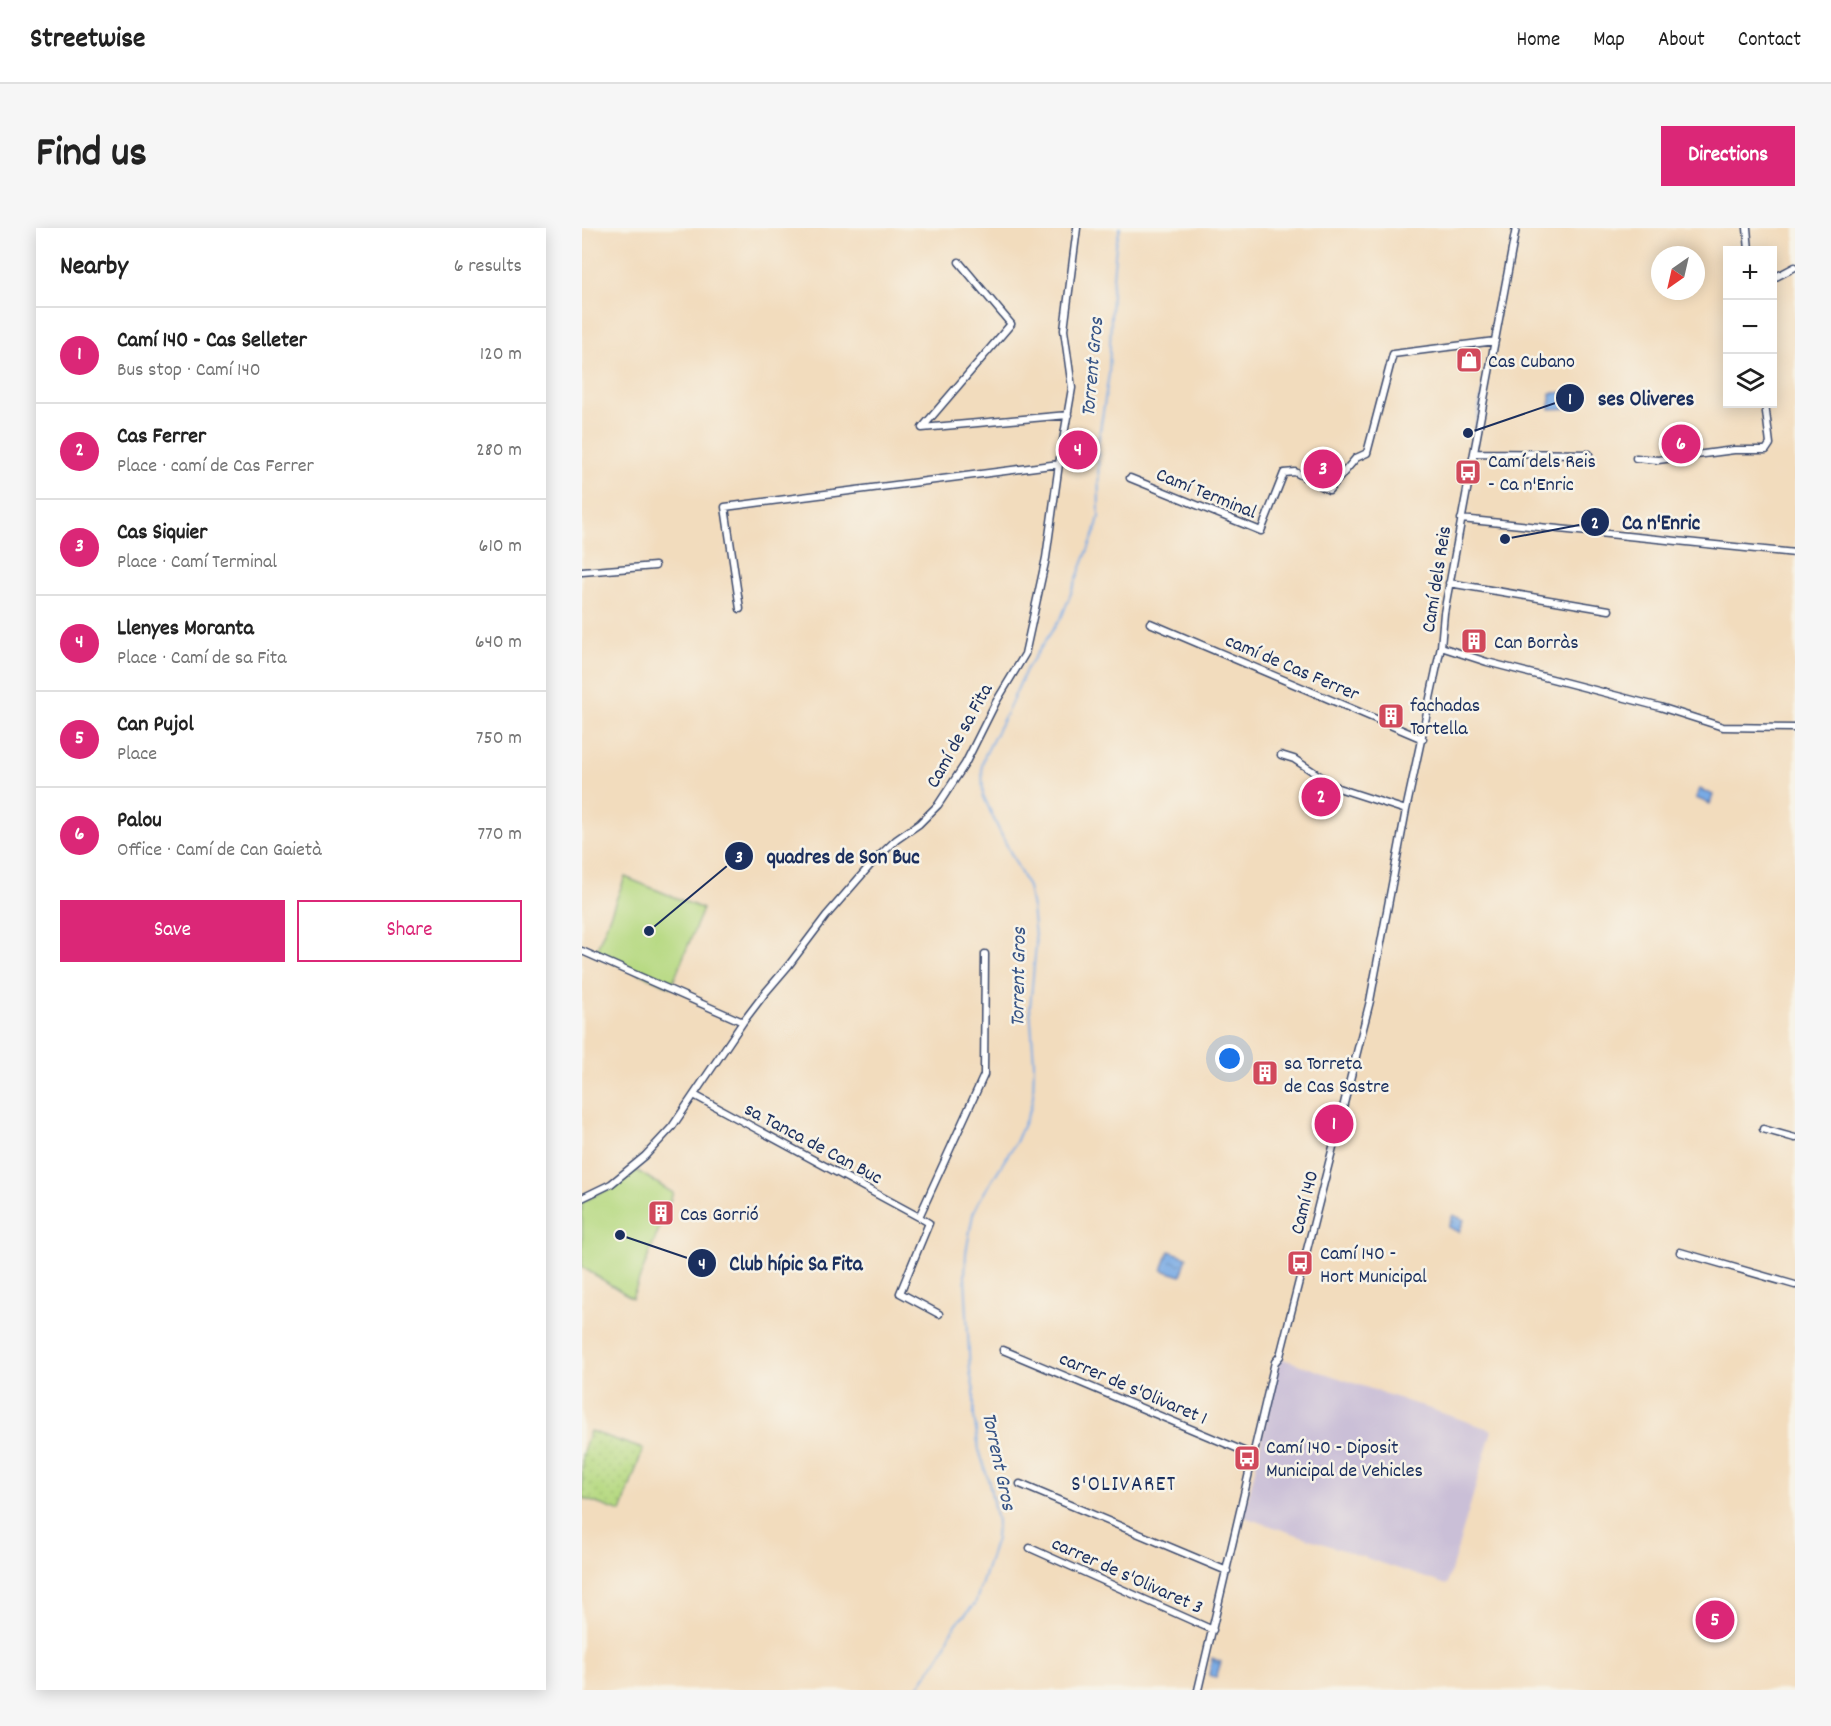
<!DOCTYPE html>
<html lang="en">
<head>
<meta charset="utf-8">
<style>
	body { margin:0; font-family:Dekko,sans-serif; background:#f6f6f6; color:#222 }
	.controls { position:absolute; right:18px; top:18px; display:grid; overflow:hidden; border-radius:0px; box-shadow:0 3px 15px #0003 }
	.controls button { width:54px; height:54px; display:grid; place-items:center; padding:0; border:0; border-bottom:2px solid #e0e0e0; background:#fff; color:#222; font:30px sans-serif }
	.compass { position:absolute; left:1069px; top:18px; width:54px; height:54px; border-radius:50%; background:#fff; box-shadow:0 3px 15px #0003; rotate:214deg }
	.you { position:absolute; left:648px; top:831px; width:21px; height:21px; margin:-15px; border:4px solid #fff; border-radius:50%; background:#1a73e8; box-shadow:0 0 0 9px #1a73e833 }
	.badge { display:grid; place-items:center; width:39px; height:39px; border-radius:50%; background:#db2777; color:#fff; font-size:20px; font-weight:700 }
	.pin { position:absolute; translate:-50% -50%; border:3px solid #fff; box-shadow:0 2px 6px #0006 }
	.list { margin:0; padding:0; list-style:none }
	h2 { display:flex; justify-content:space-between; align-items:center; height:78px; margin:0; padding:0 24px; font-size:26px }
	h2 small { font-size:20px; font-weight:400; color:#767676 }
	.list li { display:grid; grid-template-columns:39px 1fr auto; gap:18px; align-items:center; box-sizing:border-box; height:96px; padding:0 24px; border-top:2px solid #e0e0e0 }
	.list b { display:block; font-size:22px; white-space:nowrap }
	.list p { margin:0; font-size:20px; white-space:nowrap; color:#767676 }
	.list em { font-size:20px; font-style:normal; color:#767676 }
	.actions { display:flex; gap:12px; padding:18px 24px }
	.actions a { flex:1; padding:14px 0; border:2px solid #db2777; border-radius:0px; text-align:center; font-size:21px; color:#db2777 }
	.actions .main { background:#db2777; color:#fff }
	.icon { flex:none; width:33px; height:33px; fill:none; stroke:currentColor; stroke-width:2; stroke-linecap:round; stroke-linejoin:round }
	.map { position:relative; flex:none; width:1213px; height:1462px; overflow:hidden; border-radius:0px }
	header { display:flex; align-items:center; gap:36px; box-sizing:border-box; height:84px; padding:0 30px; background:#fff; border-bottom:2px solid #e0e0e0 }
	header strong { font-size:28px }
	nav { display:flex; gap:33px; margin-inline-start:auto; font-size:21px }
	.intro { display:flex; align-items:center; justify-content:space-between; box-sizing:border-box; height:144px; padding:0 36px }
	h1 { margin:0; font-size:42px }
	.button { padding:15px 27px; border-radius:0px; background:#db2777; color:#fff; font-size:21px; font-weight:700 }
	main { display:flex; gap:36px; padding:0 36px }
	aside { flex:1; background:#fff; border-radius:0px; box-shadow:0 3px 15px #0003 }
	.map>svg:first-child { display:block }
	.industrial { fill:#cabfd7 }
	.grass { fill:url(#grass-dots); stroke:#688470; stroke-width:1.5 }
	.garden { fill:#b6d981; stroke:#688470; stroke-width:1.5 }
	.water { fill:url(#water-ripples); stroke:#4a6ca1; stroke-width:1.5 }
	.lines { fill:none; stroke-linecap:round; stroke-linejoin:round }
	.stream { stroke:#79aae4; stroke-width:2 }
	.minor-casing { stroke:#3b496c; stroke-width:9 }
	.minor { stroke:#fff; stroke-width:6 }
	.labels { text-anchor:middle; stroke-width:5; stroke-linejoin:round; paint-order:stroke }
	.poi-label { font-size:20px; fill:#1b2f5e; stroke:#f7f3e8; text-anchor:start }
	.street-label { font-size:20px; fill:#1b2f5e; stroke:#f7f3e8 }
	.water-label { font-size:21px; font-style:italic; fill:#375486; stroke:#f7f3e8 }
	.neighbourhood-label { font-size:21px; letter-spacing:1.5px; fill:#1b2f5e; stroke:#f7f3e8 }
	.leader { fill:none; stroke:#1b2f5e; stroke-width:2 }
	.callout-dot { fill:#1b2f5e; stroke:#f7f3e8; stroke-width:2 }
	.mark-label { font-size:18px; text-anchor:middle; font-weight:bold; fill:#fff }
	.callout-label { font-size:21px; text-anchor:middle; font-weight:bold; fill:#1b2f5e; stroke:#f7f3e8; stroke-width:5; stroke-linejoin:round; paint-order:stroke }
</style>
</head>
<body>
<header>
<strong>Streetwise</strong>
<nav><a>Home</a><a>Map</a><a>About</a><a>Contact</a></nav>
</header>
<div class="intro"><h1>Find us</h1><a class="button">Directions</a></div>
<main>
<aside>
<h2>Nearby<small>6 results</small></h2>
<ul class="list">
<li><span class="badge">1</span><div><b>Camí 140 - Cas Selleter</b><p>Bus stop · Camí 140</p></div><em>120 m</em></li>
<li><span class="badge">2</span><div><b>Cas Ferrer</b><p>Place · camí de Cas Ferrer</p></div><em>280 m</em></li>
<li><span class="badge">3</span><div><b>Cas Siquier</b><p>Place · Camí Terminal</p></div><em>610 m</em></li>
<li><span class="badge">4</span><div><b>Llenyes Moranta</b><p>Place · Camí de sa Fita</p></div><em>640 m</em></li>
<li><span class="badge">5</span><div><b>Can Pujol</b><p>Place</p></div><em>750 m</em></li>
<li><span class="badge">6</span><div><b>Palou</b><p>Office · Camí de Can Gaietà</p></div><em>770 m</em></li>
</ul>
<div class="actions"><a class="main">Save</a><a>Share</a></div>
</aside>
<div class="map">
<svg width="1213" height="1462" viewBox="0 0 1213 1462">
	<defs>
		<pattern id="grass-dots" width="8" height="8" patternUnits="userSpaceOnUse" patternTransform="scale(1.5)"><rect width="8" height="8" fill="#b6d981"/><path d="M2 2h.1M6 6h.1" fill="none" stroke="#9cbb72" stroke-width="1.8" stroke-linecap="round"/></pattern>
		<pattern id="water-ripples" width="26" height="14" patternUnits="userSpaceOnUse" patternTransform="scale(1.5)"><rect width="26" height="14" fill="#79aae4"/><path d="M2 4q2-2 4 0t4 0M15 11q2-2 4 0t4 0" fill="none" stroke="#628bbc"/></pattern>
	</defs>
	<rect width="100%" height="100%" fill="#f7f3e8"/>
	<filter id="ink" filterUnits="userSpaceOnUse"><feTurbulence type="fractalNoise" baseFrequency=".0167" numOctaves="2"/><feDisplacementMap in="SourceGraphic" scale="12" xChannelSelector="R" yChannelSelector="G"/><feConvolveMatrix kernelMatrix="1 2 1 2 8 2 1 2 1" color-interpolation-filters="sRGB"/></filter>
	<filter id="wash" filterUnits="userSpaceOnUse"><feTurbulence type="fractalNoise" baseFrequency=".008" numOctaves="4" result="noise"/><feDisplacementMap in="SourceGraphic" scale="24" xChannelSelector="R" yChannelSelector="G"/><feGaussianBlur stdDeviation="1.35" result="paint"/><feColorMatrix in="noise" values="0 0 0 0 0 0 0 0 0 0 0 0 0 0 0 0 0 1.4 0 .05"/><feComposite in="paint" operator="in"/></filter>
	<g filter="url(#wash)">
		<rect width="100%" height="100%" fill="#f2dcbd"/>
		<path class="industrial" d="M698,1130L910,1202L865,1357L662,1289Z"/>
		<path class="grass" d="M8,1203L61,1221L39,1284L0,1270V1227Z"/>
		<path class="garden" d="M43,649L121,681L89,759L13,726Z
			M54,942L91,965L50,1070L0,1039V974L31,958Z"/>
		<path class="water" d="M991,164L992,180L968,181V165Z
			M1118,561L1131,567L1128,576L1114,570Z
			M871,987L882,992L877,1004L866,999Z
			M587,1023L605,1029L599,1048L580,1042Z
			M630,1430L639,1434L634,1450L627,1447Z"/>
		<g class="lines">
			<path class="stream" d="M888,230L902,155
				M334,1462L363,1420L368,1406L375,1395L393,1376L414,1311L415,1294L407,1254L397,1222L392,1188V1163L388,1144L383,1048L384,1025L391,986L397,973L434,914L448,882L451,869L452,835L448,779L454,717L450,680L446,659L416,600L401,567L400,537L403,527L426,482L444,442L480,388L513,304L517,289L516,215L527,146L530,61L534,17L538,0"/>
		</g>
	</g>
	<g filter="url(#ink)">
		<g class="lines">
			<defs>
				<path id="minor" d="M1165,0L1167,22
					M377,34L429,96L340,200L486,187
					M1190,51L1213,39
					M892,225L1007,226
					M1054,230L1076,232L1152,222H1184L1188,216L1183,176
					M548,250L679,303L702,245L713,244L747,262L774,230L785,225L811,126L913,113
					M879,291L1213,325
					M0,344L73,338
					M867,355L1027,382
					M158,381L143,279L477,236
					M568,395L841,511
					M859,419L905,434L1078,479L1141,499L1213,500
					M699,527L712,531L756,560L824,582
					M0,723L161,794
					M112,867L337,989L402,847L403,726
					M1181,901L1213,910
					M0,970L29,956L63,928L90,899L161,794L183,765L207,737L244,688L291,634L314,612L337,596L356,577L383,536L414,474L443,426L464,330L477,236L490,160L482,102L495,0
					M337,989L347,995L318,1065L357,1086
					M1098,1024L1213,1057
					M421,1122L671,1227
					M438,1256L645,1343
					M448,1320L631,1402
					M616,1462L693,1134L698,1128L788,773L824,582L859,419L862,385L934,0"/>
			</defs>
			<use href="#minor" class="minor-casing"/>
			<use href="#minor" class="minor"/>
		</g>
	</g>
	<defs>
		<symbol id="shop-square" viewBox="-11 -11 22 22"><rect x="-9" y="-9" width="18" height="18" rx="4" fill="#d1495b" stroke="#f7f3e8"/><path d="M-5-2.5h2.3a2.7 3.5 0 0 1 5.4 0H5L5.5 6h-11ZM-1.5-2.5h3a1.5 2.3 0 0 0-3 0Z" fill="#fff"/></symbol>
		<symbol id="bus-square" viewBox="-11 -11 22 22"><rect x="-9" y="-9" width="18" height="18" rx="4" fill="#d1495b" stroke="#f7f3e8"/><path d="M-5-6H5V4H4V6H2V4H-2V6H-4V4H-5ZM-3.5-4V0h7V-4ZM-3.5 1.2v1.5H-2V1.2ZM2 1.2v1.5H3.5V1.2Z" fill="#fff"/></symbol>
		<symbol id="building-square" viewBox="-11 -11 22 22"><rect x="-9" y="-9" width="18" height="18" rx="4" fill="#d1495b" stroke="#f7f3e8"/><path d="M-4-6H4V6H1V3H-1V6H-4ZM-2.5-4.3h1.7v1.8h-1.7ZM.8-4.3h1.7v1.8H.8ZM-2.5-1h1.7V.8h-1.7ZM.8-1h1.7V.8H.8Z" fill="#fff"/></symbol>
	</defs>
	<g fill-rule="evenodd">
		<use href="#shop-square" x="872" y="117" width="30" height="30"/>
		<use href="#bus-square" x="871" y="229" width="30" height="30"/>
		<use href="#building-square" x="877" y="398" width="30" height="30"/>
		<use href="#building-square" x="794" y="473" width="30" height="30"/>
		<use href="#building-square" x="668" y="830" width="30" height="30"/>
		<use href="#building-square" x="64" y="970" width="30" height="30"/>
		<use href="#bus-square" x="703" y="1020" width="30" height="30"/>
		<use href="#bus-square" x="650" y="1215" width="30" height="30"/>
	</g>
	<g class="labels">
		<g class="poi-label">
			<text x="906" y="139">Cas Cubano</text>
			<text x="906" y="239">Camí dels Reis<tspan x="906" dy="23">- Ca n'Enric</tspan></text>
			<text x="912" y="420">Can Borràs</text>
			<text x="828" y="483">fachadas<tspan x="828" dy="23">Tortella</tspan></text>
			<text x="702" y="841">sa Torreta<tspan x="702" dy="23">de Cas Sastre</tspan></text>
			<text x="98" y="992">Cas Gorrió</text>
			<text x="738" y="1031">Camí 140 -<tspan x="738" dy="23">Hort Municipal</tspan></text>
			<text x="684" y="1225">Camí 140 - Diposit<tspan x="684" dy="23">Municipal de Vehicles</tspan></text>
		</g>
		<g class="street-label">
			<text transform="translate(625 264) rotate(22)" y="7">Camí Terminal</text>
			<text transform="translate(853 351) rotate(-81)" y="7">Camí dels Reis</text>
			<text transform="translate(711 438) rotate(23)" y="7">camí de Cas Ferrer</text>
			<text transform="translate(376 507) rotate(-61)" y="7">Camí de sa Fita</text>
			<text transform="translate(232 914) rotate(28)" y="7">sa Tanca de Can Buc</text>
			<text transform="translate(721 974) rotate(-76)" y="7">Camí 140</text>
			<text transform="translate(552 1159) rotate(23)" y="7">carrer de s'Olivaret 1</text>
			<text transform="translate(546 1346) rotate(24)" y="7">carrer de s'Olivaret 3</text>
		</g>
		<g class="water-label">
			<text transform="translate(509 139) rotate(-85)" y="7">Torrent Gros</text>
			<text transform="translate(435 749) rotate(-89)" y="7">Torrent Gros</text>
			<text transform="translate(418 1233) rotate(78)" y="7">Torrent Gros</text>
		</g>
		<g class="neighbourhood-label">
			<text x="542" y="1262">S'OLIVARET</text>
		</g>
	</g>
	<path class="leader" d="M886 205L988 170M923 311L1013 294M67 703L157 628M38 1007L120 1035"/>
	<g class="callout-dot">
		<circle cx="886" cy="205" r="6"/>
		<circle cx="923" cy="311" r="6"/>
		<circle cx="67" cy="703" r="6"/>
		<circle cx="38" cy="1007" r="6"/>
		<circle cx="988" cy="170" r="15"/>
		<circle cx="1013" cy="294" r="15"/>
		<circle cx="157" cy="628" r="15"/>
		<circle cx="120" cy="1035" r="15"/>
	</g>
	<g class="mark-label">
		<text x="988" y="176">1</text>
		<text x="1013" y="300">2</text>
		<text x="157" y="634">3</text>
		<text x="120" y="1041">4</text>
	</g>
	<g class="callout-label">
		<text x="1064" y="177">ses Oliveres</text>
		<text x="1079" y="301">Ca n'Enric</text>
		<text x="261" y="635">quadres de Son Buc</text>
		<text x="214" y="1042">Club hípic Sa Fita</text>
	</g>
</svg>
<div class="controls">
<button>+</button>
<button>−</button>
<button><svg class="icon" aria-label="layers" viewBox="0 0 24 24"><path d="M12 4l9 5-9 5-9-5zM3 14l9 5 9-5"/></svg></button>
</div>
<svg class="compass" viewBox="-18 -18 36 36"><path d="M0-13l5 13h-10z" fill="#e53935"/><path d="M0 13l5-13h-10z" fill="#767676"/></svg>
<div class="you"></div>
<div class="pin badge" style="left:752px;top:896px">1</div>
<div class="pin badge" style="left:739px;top:569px">2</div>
<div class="pin badge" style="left:741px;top:241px">3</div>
<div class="pin badge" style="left:496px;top:222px">4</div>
<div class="pin badge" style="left:1133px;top:1392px">5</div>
<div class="pin badge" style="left:1099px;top:216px">6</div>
</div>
</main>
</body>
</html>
